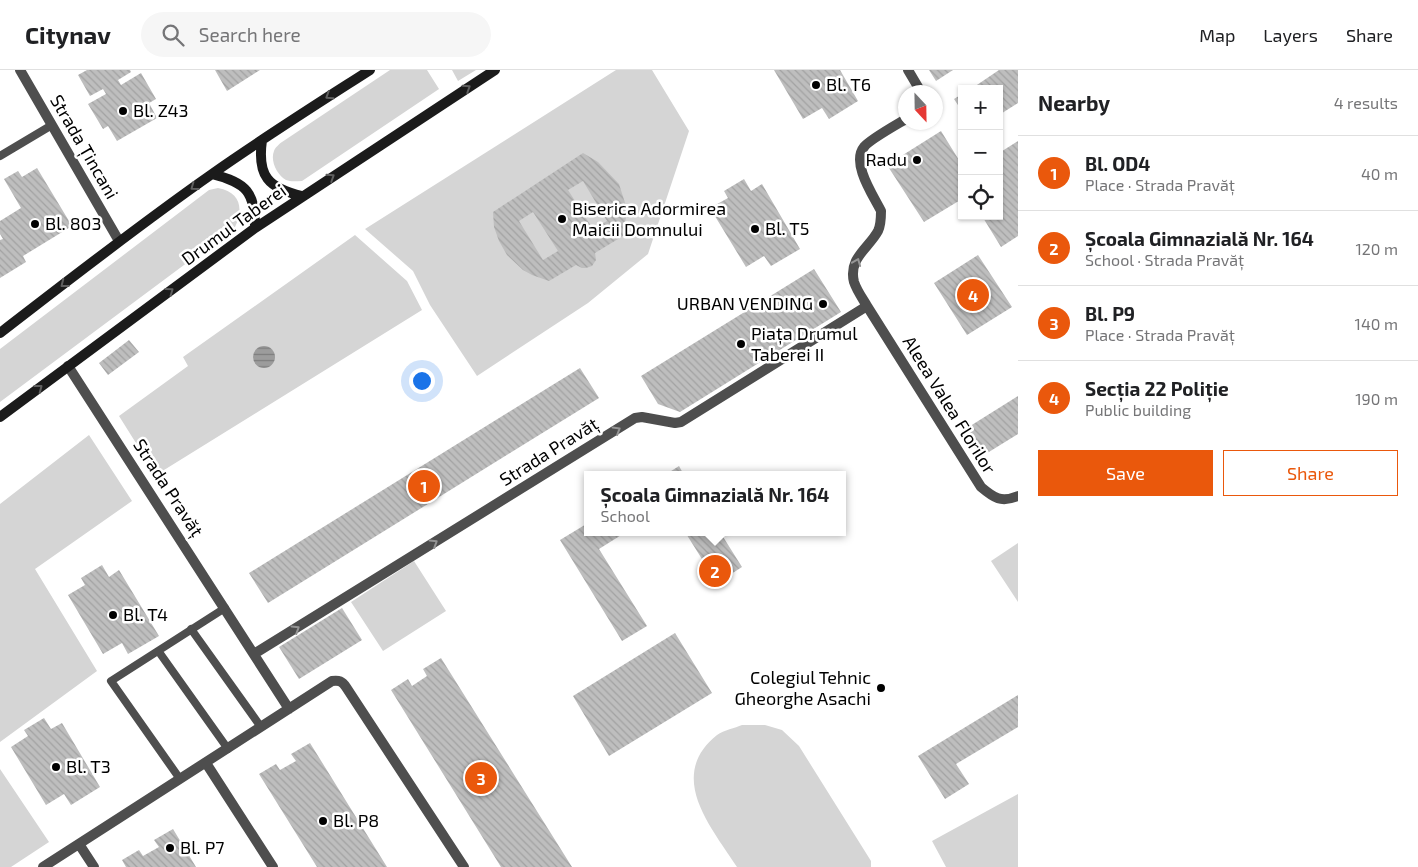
<!DOCTYPE html>
<html lang="en">
<head>
<meta charset="utf-8">
<style>
	body { margin:0; font-family:"Exo 2",sans-serif; background:#f6f6f6; color:#202124 }
	.controls { position:absolute; right:15px; top:15px; display:grid; overflow:hidden; border-radius:0px; box-shadow:0 1px 4px #0004 }
	.controls button { width:45px; height:45px; display:grid; place-items:center; padding:0; border:0; border-bottom:1px solid #e0e0e0; background:#fff; color:#202124; font:25px sans-serif }
	.compass { position:absolute; left:898px; top:15px; width:45px; height:45px; border-radius:50%; background:#fff; box-shadow:0 1px 4px #0004; rotate:158deg }
	.you { position:absolute; left:421px; top:310px; width:18px; height:18px; margin:-12px; border:4px solid #fff; border-radius:50%; background:#1a73e8; box-shadow:0 0 0 8px #1a73e833 }
	.badge { display:grid; place-items:center; width:32px; height:32px; border-radius:50%; background:#ea580c; color:#fff; font-size:16px; font-weight:700 }
	.pin { position:absolute; translate:-50% -50%; border:2px solid #fff; box-shadow:0 1px 5px #0006 }
	.popup { position:absolute; left:584px; top:401px; width:262px; height:65px; box-sizing:border-box; display:grid; place-content:center; border-radius:0px; background:#fff; filter:drop-shadow(0 1px 4px #0005); font-size:16px; white-space:nowrap; color:#757577 }
	.popup b { font-size:19px; color:#202124 }
	.popup::after { content:''; position:absolute; left:50%; top:100%; margin-left:-10px; border:10px solid transparent; border-top-color:#fff }
	.list { margin:0; padding:0; list-style:none }
	h2 { display:flex; justify-content:space-between; align-items:center; height:65px; margin:0; padding:0 20px; font-size:21px }
	h2 small { font-size:16px; font-weight:400; color:#757577 }
	.list li { display:grid; grid-template-columns:32px 1fr auto; gap:15px; align-items:center; box-sizing:border-box; height:75px; padding:0 20px; border-top:1px solid #e0e0e0 }
	.list b { display:block; font-size:19px; white-space:nowrap }
	.list p { margin:0; font-size:16px; white-space:nowrap; color:#757577 }
	.list em { font-size:16px; font-style:normal; color:#757577 }
	.actions { display:flex; gap:10px; padding:15px 20px }
	.actions a { flex:1; padding:11px 0; border:1px solid #ea580c; border-radius:0px; text-align:center; font-size:18px; color:#ea580c }
	.actions .main { background:#ea580c; color:#fff }
	.icon { flex:none; width:28px; height:28px; fill:none; stroke:currentColor; stroke-width:2; stroke-linecap:round; stroke-linejoin:round }
	.map { position:relative; flex:none; width:1018px; height:797px; overflow:hidden }
	header { display:flex; align-items:center; gap:30px; box-sizing:border-box; height:70px; padding:0 25px; background:#fff; border-bottom:1px solid #e0e0e0 }
	header strong { font-size:24px }
	nav { display:flex; gap:28px; margin-inline-start:auto; font-size:18px }
	.search { width:350px; height:45px; background:#f6f6f6; display:flex; align-items:center; gap:12px; box-sizing:border-box; padding:0 18px; border-radius:28px; color:#757577; font-size:19px }
	main { display:flex }
	aside { flex:1; background:#fff }
	.map>svg:first-child { display:block }
	.green { fill:#d5d5d5 }
	.water { fill:url(#water-rules) }
	.building { fill:url(#building-back-hatch); fill-rule:evenodd }
	.lines { fill:none; stroke-linecap:round; stroke-linejoin:round }
	.lane { stroke:#4e4e4e; stroke-width:8 }
	.street { stroke:#4e4e4e; stroke-width:10 }
	.secondary { stroke:#1b1b1b; stroke-width:10 }
	.oneway { stroke:#5f5f5f }
	.oneway2 { stroke:#959595 }
	.poi-dot { fill:#000; stroke:#fff; stroke-width:2 }
	.labels { text-anchor:middle; stroke-width:5; stroke-linejoin:round; paint-order:stroke }
	.poi-label { font-size:18px; fill:#000; stroke:#fff; text-anchor:start }
	.street-label { font-size:18px; fill:#000; stroke:#fff }
</style>
</head>
<body>
<header>
<strong>Citynav</strong>
<div class="search"><svg class="icon" aria-label="search" viewBox="0 0 24 24"><circle cx="10" cy="10" r="6"/><path d="M15 15l6 6"/></svg>Search here</div>
<nav><a>Map</a><a>Layers</a><a>Share</a></nav>
</header>
<main>
<div class="map">
<svg width="1018" height="797" viewBox="0 0 1018 797">
	<defs>
		<pattern id="water-rules" width="6" height="5" patternUnits="userSpaceOnUse" patternTransform="scale(1.25)"><rect width="6" height="5" fill="#9c9c9c"/><path d="M0 2.5h6" fill="none" stroke="#7d7d7d"/></pattern>
		<pattern id="building-back-hatch" width="6" height="6" patternUnits="userSpaceOnUse" patternTransform="scale(1.25)"><rect width="6" height="6" fill="#bebebe"/><path d="M-1 5l2 2M0 0l6 6M5-1l2 2" fill="none" stroke="#a2a2a2"/></pattern>
	</defs>
	<rect width="100%" height="100%" fill="#fff"/>
	<path class="green" d="M390,0H427L439,19L302,111C296,111 291,112 286,110C277,105 270,91 274,81C275,78 279,74 282,72Z
		M452,0H476L458,11Z
		M616,0H652L689,61L648,184L588,233L477,306L430,235L413,201L365,159Z
		M218,118C240,122 244,138 235,157L0,332V279L209,120Z
		M355,165L407,211L422,240L156,405L119,346L188,296L183,287Z
		M89,365L132,431L35,499L97,601L0,672V434Z
		M1018,473V532L991,491Z
		M414,491L446,541L383,581L351,532Z
		M742,655H765L782,660L799,676L871,791V797H737C711,757 666,706 717,665C724,660 735,658 742,655Z
		M0,699L49,772L11,797H0Z
		M1018,724V797H946L932,771Z"/>
	<path class="water" d="M253 287a11 11 0 1 1 22 0a11 11 0 1 1-22 0Z"/>
	<path class="building" d="M87,0H130L131,2L118,10L121,15L141,3L156,29L149,33L157,48L117,71L108,56L103,59L88,34L106,24L103,19L90,26L78,5Z
		M215,0H260L227,21Z
		M774,0H840L858,31L829,49L822,38L803,49Z
		M929,0H953L936,11Z
		M999,0H1018V33L999,45V19H971Z
		M962,24V41L954,29Z
		M941,61L962,95V129L924,152L887,95Z
		M1018,71V166L1001,177L982,146H999V83Z
		M583,83L598,92L619,114L626,136V147L623,166L595,183L596,190L592,196L586,198H582L576,195L549,211L532,205L523,200L507,185L499,171L494,157L493,142ZM583,111L607,151L593,159L568,120ZM533,142L558,181L543,190L519,151Z
		M37,98L72,156L23,186L26,192L0,208V170L3,169L0,164V151L21,138L4,109L18,101L22,107Z
		M744,109L751,121L762,114L800,179L771,196L764,186L746,197L710,138L728,128L724,121Z
		M978,185L1012,237L967,265L934,213Z
		M814,199L841,242L680,342L658,334L641,306Z
		M129,270L139,282L108,305L99,293Z
		M580,298L599,328L268,533L249,503Z
		M1018,326V364L984,385L967,358Z
		M679,396L684,405H665Z
		M588,453V462H626L599,479L647,556L622,571L560,470Z
		M685,462H720L742,497L717,513Z
		M102,495L109,507L119,500L159,566L128,584L122,573L103,584L68,525L85,515L81,508Z
		M342,538L362,570L299,609L279,577Z
		M675,563L712,623L609,686L573,626Z
		M441,588L572,797H501L391,620L408,609L412,616L427,606L423,599Z
		M1018,625V657L956,694L969,714L945,729L918,686Z
		M44,648L51,659L62,653L100,717L71,735L64,724L46,735L11,677L28,666L24,660Z
		M310,673L387,797H317L259,704L276,694L280,700L296,691L291,684Z
		M173,759L196,797H126L122,790L139,780L143,786L159,777L154,770Z"/>
	<g class="lines">
		<path class="lane" d="M0,86L52,55
			M191,559L261,657
			M159,582L228,679
			M180,709L111,611L225,538"/>
		<path class="street" d="M20,0L119,171
			M908,0L921,22
			M906,49C896,55 869,70 864,77C851,93 873,125 881,141C881,148 881,155 878,161C869,178 848,188 854,212C857,221 863,229 867,236L981,417C994,428 1001,433 1018,426
			M68,296L289,639
			M254,584L635,348L642,347L675,353L681,352L867,236
			M206,693L273,797
			M79,774L94,797
			M43,797L332,611C339,610 342,611 346,617L464,797"/>
		<path class="secondary" d="M262,70C257,106 268,118 302,126
			M212,104C247,113 255,122 255,158
			M0,263C70,209 139,155 212,104C263,68 317,34 370,0
			M0,347L255,158L495,0"/>
	</g>
	<defs><path id="oneway-chevron" d="M-2-3.5L2.5 0L-2 3.5" fill="none" stroke-width="1.6" stroke-linecap="round" stroke-linejoin="round" transform="scale(1.25)"/></defs>
	<g class="oneway">
		<use href="#oneway-chevron" transform="translate(467 18) rotate(-33)"/>
		<use href="#oneway-chevron" transform="translate(329 26) rotate(147)"/>
		<use href="#oneway-chevron" transform="translate(331 107) rotate(-33)"/>
		<use href="#oneway-chevron" transform="translate(194 117) rotate(144)"/>
		<use href="#oneway-chevron" transform="translate(64 214) rotate(142)"/>
		<use href="#oneway-chevron" transform="translate(170 221) rotate(-36)"/>
		<use href="#oneway-chevron" transform="translate(39 318) rotate(-37)"/>
	</g>
	<g class="oneway2">
		<use href="#oneway-chevron" transform="translate(857 192) rotate(-68)"/>
		<use href="#oneway-chevron" transform="translate(617 360) rotate(-31)"/>
		<use href="#oneway-chevron" transform="translate(434 473) rotate(-32)"/>
		<use href="#oneway-chevron" transform="translate(296 559) rotate(-32)"/>
	</g>
	<g class="poi-dot">
		<circle cx="816" cy="15" r="5"/>
		<circle cx="123" cy="41" r="5"/>
		<circle cx="917" cy="90" r="5"/>
		<circle cx="562" cy="149" r="5"/>
		<circle cx="35" cy="154" r="5"/>
		<circle cx="755" cy="159" r="5"/>
		<circle cx="823" cy="234" r="5"/>
		<circle cx="741" cy="274" r="5"/>
		<circle cx="113" cy="545" r="5"/>
		<circle cx="881" cy="618" r="5"/>
		<circle cx="56" cy="697" r="5"/>
		<circle cx="323" cy="751" r="5"/>
		<circle cx="170" cy="778" r="5"/>
	</g>
	<g class="labels">
		<g class="poi-label">
			<text x="826" y="21">Bl. T6</text>
			<text x="133" y="47">Bl. Z43</text>
			<text x="907" y="96" text-anchor="end">Radu</text>
			<text x="572" y="145">Biserica Adormirea<tspan x="572" dy="21">Maicii Domnului</tspan></text>
			<text x="45" y="160">Bl. 803</text>
			<text x="765" y="165">Bl. T5</text>
			<text x="813" y="240" text-anchor="end">URBAN VENDING</text>
			<text x="751" y="270">Piața Drumul<tspan x="751" dy="21">Taberei II</tspan></text>
			<text x="123" y="551">Bl. T4</text>
			<text x="871" y="614" text-anchor="end">Colegiul Tehnic<tspan x="871" dy="21">Gheorghe Asachi</tspan></text>
			<text x="66" y="703">Bl. T3</text>
			<text x="333" y="757">Bl. P8</text>
			<text x="180" y="784">Bl. P7</text>
		</g>
		<g class="street-label">
			<text transform="translate(84 77) rotate(60)" y="6">Strada Țincani</text>
			<text transform="translate(234 155) rotate(-36)" y="6">Drumul Taberei</text>
			<text transform="translate(949 335) rotate(58)" y="6">Aleea Valea Florilor</text>
			<text transform="translate(549 382) rotate(-32)" y="6">Strada Pravăț</text>
			<text transform="translate(168 418) rotate(57)" y="6">Strada Pravăț</text>
		</g>
	</g>
</svg>
<div class="controls">
<button>+</button>
<button>−</button>
<button><svg class="icon" aria-label="locate" viewBox="0 0 24 24"><circle cx="12" cy="12" r="6"/><path d="M12 2v4M12 18v4M2 12h4M18 12h4"/></svg></button>
</div>
<svg class="compass" viewBox="-18 -18 36 36"><path d="M0-13l5 13h-10z" fill="#e53935"/><path d="M0 13l5-13h-10z" fill="#757577"/></svg>
<div class="you"></div>
<div class="pin badge" style="left:424px;top:416px">1</div>
<div class="pin badge" style="left:715px;top:501px">2</div>
<div class="popup"><b>Școala Gimnazială Nr. 164</b>School</div>
<div class="pin badge" style="left:481px;top:708px">3</div>
<div class="pin badge" style="left:973px;top:225px">4</div>
</div>
<aside>
<h2>Nearby<small>4 results</small></h2>
<ul class="list">
<li><span class="badge">1</span><div><b>Bl. OD4</b><p>Place · Strada Pravăț</p></div><em>40 m</em></li>
<li><span class="badge">2</span><div><b>Școala Gimnazială Nr. 164</b><p>School · Strada Pravăț</p></div><em>120 m</em></li>
<li><span class="badge">3</span><div><b>Bl. P9</b><p>Place · Strada Pravăț</p></div><em>140 m</em></li>
<li><span class="badge">4</span><div><b>Secția 22 Poliție</b><p>Public building</p></div><em>190 m</em></li>
</ul>
<div class="actions"><a class="main">Save</a><a>Share</a></div>
</aside>
</main>
</body>
</html>
